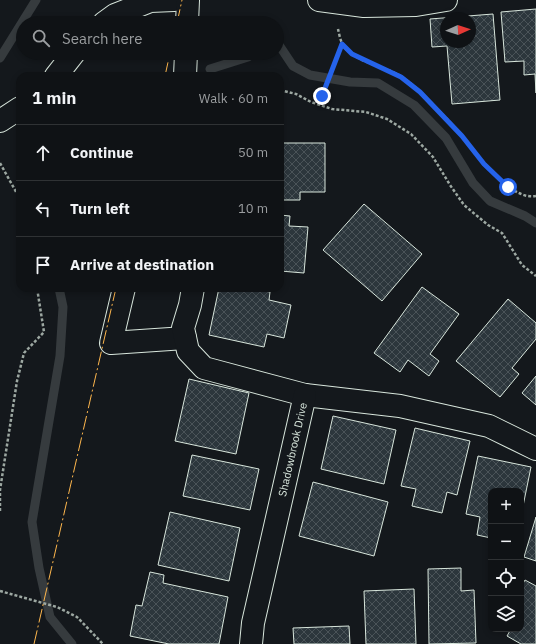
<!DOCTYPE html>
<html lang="en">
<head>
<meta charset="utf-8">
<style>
	body { margin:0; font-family:"IBM Plex Sans",sans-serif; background:#1d2022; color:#f1f3f6 }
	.controls { position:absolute; right:12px; bottom:12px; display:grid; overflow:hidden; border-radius:8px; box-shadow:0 2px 6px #0003 }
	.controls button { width:36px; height:36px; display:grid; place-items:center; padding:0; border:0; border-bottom:1px solid #2f3234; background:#0f1215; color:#f1f3f6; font:20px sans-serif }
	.compass { position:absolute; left:440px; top:12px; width:36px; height:36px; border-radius:50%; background:#0f1215; box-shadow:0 2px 6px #0003; rotate:87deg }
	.stop { position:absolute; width:12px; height:12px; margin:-9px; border:3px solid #2563eb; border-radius:50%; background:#fff }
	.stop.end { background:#2563eb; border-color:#fff; box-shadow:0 1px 4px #0008 }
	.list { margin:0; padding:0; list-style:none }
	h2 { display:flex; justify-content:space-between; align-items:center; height:52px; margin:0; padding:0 16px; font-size:17px }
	h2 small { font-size:13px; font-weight:400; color:#9b9ea0 }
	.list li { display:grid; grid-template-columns:26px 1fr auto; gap:12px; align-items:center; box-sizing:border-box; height:56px; padding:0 16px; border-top:1px solid #2f3234 }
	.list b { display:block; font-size:15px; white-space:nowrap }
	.list em { font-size:13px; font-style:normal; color:#9b9ea0 }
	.icon { flex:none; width:22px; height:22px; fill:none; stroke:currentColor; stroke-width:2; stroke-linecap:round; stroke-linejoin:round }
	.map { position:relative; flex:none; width:536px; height:644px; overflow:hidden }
	.search { position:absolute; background:#0f1215; box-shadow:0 2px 6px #0003; left:16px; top:16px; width:268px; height:44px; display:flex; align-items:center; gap:10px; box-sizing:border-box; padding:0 14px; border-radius:22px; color:#9b9ea0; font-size:15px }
	.panel { position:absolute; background:#0f1215; box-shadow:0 2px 6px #0003; left:16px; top:72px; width:268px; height:220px; border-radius:12px }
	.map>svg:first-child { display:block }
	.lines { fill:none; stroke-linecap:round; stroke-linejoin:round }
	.stream { stroke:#363b3e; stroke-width:9 }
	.building { fill:url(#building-cross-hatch); stroke:#d8e6dc; fill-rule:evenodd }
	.minor-casing { stroke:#d8e6dc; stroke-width:24 }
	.path { stroke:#9da8a2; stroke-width:2.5; stroke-dasharray:3 2; stroke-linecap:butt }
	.minor { stroke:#14181c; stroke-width:22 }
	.power { stroke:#ffb74d; stroke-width:1; stroke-dasharray:14 3 2 3; stroke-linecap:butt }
	.route { stroke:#2563eb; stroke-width:5 }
	.labels { text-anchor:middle; stroke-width:3; stroke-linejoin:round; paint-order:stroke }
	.street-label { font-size:11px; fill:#d8e6dc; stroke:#14181c }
</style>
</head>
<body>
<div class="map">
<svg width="536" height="644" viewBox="0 0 536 644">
	<defs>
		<pattern id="building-cross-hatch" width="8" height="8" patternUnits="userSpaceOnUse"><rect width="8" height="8" fill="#2c363c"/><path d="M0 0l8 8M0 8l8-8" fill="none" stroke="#4a5358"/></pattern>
	</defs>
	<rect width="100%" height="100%" fill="#14181c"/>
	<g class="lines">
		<path class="stream" d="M277,42L293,66L310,75L350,82L378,83L414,105L446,138L473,183L490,201L525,216L536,223
			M0,58L36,0
			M210,69L248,57L253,53
			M59,288L63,307L60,356L32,522L39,568L50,617L72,644"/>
	</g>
	<path class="building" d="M536,9V93L535,74L524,75V61L505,62L501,12Z
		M493,14L500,100L452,104L447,46L432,47L430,19ZM446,18H470V42H446Z
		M280,143H325V192H300V200H280Z
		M364,204L422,254L382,301L323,250Z
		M280,215L290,216L289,226L308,227L304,273L280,271Z
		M422,287L459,314L430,354L439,361L429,376L408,360L400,372L374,353Z
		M219,288H253L270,292L269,300L291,305L284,338L267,334L264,347L209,335Z
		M508,299L536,323V339L512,368L519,374L500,397L456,361Z
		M536,376V405L522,393Z
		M189,379L249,393L236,454L175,441Z
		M333,416L396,430L384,484L321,469Z
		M415,428L470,441L457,495L447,492L442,513L412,506L416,489L401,486Z
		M192,455L259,469L250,510L183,496Z
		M478,456L531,467L521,516V491H491V538L477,535L480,517L466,514Z
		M313,482L388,502L374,556L299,536Z
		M170,512L240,528L229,581L158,565Z
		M536,517V561L524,557Z
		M461,568V591L474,590L476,643L429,644L428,569Z
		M150,572L164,575L163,583L228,597L219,644H169L130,636L136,605L142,606Z
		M525,580L536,586V644H521L507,636L511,629H521V587Z
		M414,589L416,644H366L364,591Z
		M349,626L350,644H294L293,628Z"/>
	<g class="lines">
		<defs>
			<g id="minor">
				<path d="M319,0L364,6L416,5L446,0"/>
				<path d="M104,23L115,15L150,1L174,0"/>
				<path d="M187,23L188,0"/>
				<path d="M56,76L74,53"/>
				<path d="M185,76L186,53"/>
				<path d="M0,121L20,108"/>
				<path d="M124,288L111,343L185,338"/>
				<path d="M193,288L190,305L183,328L188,351L204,368L305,395L400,406L489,426L536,449"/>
				<path id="s1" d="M251,644L253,623L305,395"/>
			</g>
		</defs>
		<use href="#minor" class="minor-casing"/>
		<path class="path" d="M338,29C339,33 340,39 342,43C351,62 386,66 402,77C415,86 426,97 436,108C445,117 455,127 463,137C478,155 510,201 536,196
			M280,90L296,94L311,102L332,109L366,112L387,119L411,134L433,157L450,185L464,205L488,225L502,233L522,265L536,276
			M319,105L342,44
			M0,163L20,199
			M0,511V490L17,381L24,353L44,332L37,288
			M0,591L57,607L77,617L103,644"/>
		<use href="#minor" class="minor"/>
		<path class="power" d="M177,23L182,0
			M165,76L170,53
			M34,644L116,288"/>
	</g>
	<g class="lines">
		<path class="route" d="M322,96L342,44L352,54L401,77L420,92L462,136L484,164L508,187"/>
	</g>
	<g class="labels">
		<g class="street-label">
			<text dy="4" stroke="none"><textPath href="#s1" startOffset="199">Shadowbrook Drive</textPath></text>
		</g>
	</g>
</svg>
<div class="controls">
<button>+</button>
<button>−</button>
<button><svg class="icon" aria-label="locate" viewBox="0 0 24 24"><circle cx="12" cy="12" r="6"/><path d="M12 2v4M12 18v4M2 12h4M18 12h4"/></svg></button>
<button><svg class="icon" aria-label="layers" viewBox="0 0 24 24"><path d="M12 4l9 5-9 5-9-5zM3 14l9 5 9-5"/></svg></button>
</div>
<svg class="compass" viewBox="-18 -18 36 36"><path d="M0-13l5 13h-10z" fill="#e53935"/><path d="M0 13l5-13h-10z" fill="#9b9ea0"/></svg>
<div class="stop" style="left:508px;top:187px"></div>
<div class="stop end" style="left:322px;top:96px"></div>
<div class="search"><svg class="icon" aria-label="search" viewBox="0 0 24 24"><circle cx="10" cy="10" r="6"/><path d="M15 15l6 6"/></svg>Search here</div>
<section class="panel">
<h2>1 min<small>Walk · 60 m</small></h2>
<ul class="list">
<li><svg class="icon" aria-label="ahead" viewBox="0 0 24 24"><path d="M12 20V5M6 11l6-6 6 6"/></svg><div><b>Continue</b></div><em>50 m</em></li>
<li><svg class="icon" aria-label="left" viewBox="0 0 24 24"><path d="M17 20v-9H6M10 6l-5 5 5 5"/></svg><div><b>Turn left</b></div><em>10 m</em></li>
<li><svg class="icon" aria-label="arrive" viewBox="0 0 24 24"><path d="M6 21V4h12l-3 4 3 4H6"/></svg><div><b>Arrive at destination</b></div></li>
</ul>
</section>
</div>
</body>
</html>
